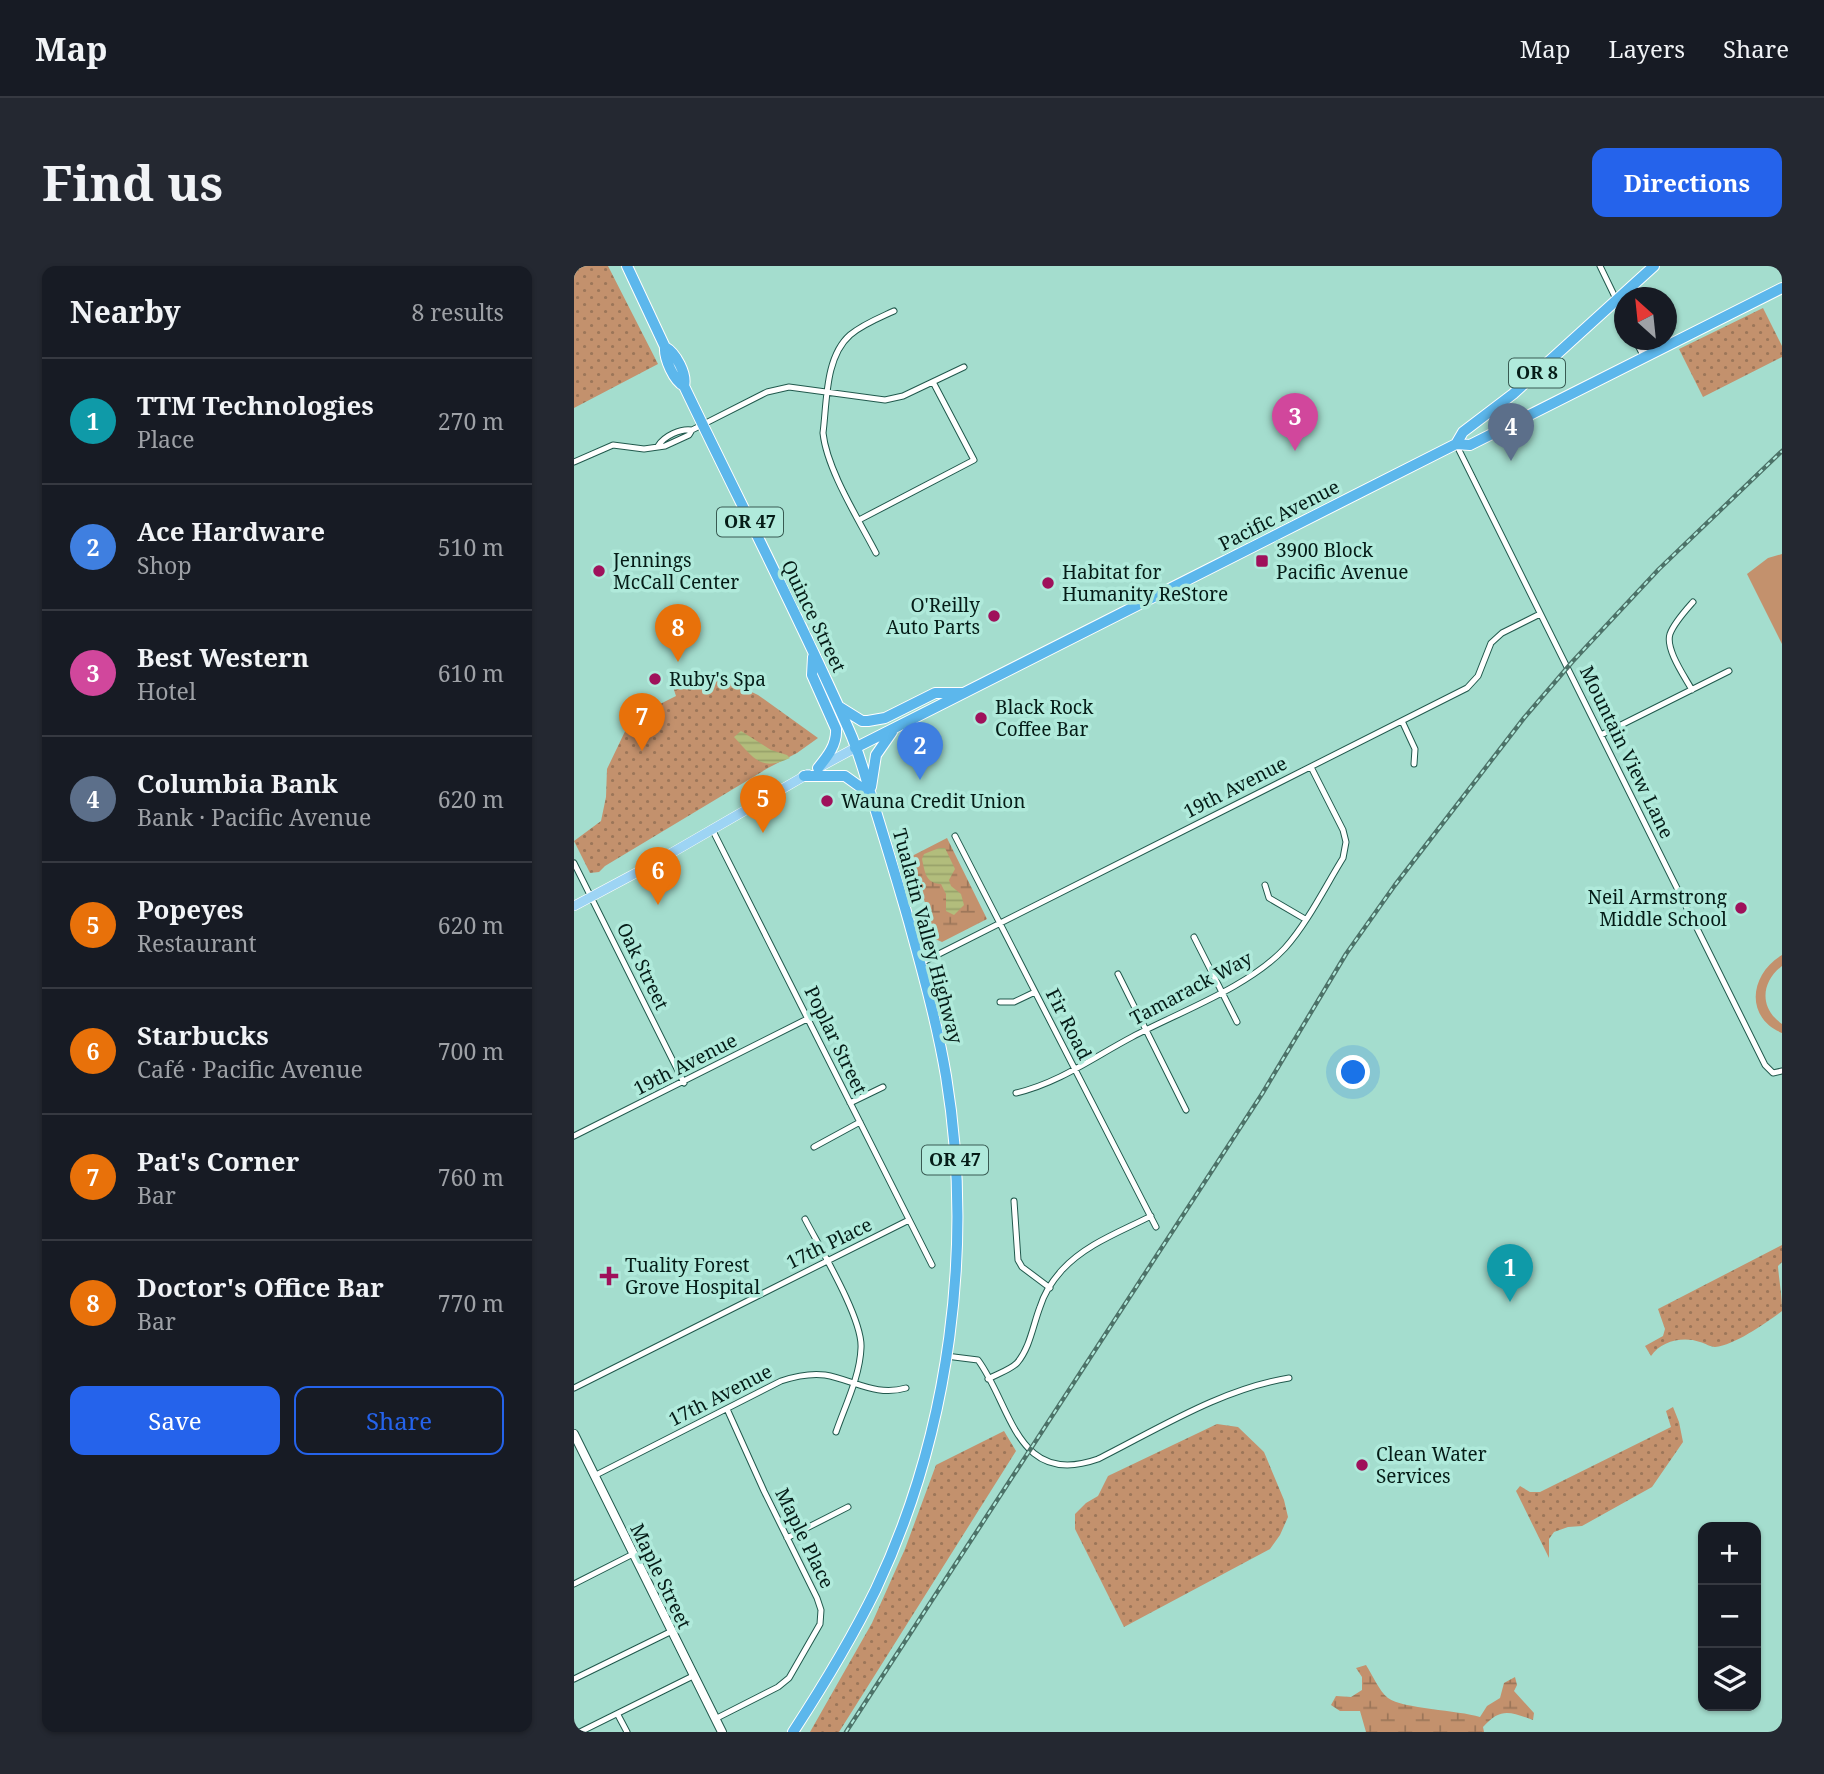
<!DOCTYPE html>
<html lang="en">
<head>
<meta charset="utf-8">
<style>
	body { margin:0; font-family:"Noto Serif",serif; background:#242831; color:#f1f3f6 }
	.controls { position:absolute; right:21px; bottom:21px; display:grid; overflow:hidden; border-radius:14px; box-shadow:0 2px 5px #0004 }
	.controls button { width:63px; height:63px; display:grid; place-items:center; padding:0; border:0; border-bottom:2px solid #363941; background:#171b24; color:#f1f3f6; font:35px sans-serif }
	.compass { position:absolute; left:1040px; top:21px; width:63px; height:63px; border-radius:50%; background:#171b24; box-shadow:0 2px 5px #0004; rotate:333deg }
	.you { position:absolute; left:780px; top:807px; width:24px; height:24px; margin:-18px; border:5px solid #fff; border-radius:50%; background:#1a73e8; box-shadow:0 0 0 10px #1a73e833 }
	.badge { display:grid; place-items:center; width:46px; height:46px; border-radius:50%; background:#2563eb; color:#fff; font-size:23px; font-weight:700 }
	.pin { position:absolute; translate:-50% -58px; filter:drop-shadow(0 2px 4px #0008) }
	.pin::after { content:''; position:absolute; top:37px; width:24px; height:21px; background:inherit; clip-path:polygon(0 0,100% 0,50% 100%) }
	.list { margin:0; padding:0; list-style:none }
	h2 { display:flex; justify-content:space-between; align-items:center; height:91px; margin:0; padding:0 28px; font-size:30px }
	h2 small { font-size:23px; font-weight:400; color:#9ea1a6 }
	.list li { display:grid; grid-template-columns:46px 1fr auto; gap:21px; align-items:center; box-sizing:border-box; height:126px; padding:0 28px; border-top:2px solid #363941 }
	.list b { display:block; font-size:26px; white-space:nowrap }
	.list p { margin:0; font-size:23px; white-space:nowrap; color:#9ea1a6 }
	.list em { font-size:23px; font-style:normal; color:#9ea1a6 }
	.actions { display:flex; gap:14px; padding:21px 28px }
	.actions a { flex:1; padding:16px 0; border:2px solid #2563eb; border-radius:14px; text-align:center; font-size:24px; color:#2563eb }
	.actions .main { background:#2563eb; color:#fff }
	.icon { flex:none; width:38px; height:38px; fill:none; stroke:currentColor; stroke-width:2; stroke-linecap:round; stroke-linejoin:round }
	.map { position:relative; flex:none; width:1208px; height:1466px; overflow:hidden; border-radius:14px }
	header { display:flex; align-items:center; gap:42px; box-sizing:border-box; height:98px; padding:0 35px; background:#171b24; border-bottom:2px solid #363941 }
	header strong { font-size:33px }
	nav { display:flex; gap:38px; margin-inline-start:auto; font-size:24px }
	.intro { display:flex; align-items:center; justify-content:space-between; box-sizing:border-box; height:168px; padding:0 42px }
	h1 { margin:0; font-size:49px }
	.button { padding:18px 32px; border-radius:14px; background:#2563eb; color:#fff; font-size:24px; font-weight:700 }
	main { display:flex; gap:42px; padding:0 42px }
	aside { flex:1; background:#171b24; border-radius:14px; box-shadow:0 2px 5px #0004 }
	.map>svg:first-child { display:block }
	.grass { fill:url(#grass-dots) }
	.wetland { fill:url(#wetland-marsh) }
	.green { fill:#c3916d }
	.water { fill:url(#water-rules) }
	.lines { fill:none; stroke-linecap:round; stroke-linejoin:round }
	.street-casing { stroke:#21594d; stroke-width:7 }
	.secondary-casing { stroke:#21594d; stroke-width:10 }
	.primary-casing { stroke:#fff; stroke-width:10 }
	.highway-casing { stroke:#fff; stroke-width:12 }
	.street { stroke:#fff; stroke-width:5 }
	.secondary { stroke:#fff; stroke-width:8 }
	.primary { stroke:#9dd4f4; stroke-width:9 }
	.highway { stroke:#5cb7ec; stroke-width:10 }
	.rail-casing { stroke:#4c7268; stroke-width:4.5 }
	.rail { stroke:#b0eadb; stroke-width:2; stroke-dasharray:5; stroke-linecap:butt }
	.poi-dot { fill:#9f115b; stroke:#b0eadb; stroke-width:2.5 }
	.labels { text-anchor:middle; stroke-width:7; stroke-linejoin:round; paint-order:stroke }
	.shield { fill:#b0eadb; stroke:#385a52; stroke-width:2 }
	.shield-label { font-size:18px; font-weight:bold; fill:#051c17 }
	.street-label { font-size:19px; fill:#051c17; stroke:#b0eadb }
	.poi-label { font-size:19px; fill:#051c17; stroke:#b0eadb; text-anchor:start }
</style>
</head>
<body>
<header>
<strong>Map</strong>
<nav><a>Map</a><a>Layers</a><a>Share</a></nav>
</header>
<div class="intro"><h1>Find us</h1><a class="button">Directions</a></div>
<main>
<aside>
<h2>Nearby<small>8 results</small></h2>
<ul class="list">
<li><span class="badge" style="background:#0f9aa8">1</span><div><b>TTM Technologies</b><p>Place</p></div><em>270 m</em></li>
<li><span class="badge" style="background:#3f7fe0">2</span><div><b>Ace Hardware</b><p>Shop</p></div><em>510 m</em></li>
<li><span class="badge" style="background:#d1479c">3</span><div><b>Best Western</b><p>Hotel</p></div><em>610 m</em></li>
<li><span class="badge" style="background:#5c6f8a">4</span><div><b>Columbia Bank</b><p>Bank · Pacific Avenue</p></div><em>620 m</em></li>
<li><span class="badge" style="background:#e8710a">5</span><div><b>Popeyes</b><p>Restaurant</p></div><em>620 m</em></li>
<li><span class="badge" style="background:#e8710a">6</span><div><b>Starbucks</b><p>Café · Pacific Avenue</p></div><em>700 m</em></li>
<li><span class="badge" style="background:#e8710a">7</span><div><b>Pat's Corner</b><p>Bar</p></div><em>760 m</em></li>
<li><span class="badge" style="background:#e8710a">8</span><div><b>Doctor's Office Bar</b><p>Bar</p></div><em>770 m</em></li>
</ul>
<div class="actions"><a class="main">Save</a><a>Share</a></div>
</aside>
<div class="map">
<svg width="1208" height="1466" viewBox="0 0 1208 1466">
	<defs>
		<pattern id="grass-dots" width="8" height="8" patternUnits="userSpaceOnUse" patternTransform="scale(1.75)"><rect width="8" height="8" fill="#c3916d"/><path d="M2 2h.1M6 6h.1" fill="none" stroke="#9c7659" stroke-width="1.8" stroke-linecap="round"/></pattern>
		<pattern id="wetland-marsh" width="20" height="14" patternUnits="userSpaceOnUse" patternTransform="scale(1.75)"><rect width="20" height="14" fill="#c3916d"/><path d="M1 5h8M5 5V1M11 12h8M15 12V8" fill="none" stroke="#9c7659"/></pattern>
		<pattern id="water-rules" width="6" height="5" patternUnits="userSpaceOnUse" patternTransform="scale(1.75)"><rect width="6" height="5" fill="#b2bd7c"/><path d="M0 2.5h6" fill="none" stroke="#98a26a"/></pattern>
	</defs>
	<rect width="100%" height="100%" fill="#a4ddce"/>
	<path class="grass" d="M0,0H34L84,98L0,142Z
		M1189,42L1208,80V91L1129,131L1105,83Z
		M137,415L159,417L184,429L244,472L223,487L194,502L31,600L25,606L16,607L0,575L27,555L32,531L33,503L56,455L74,436L78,442L102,430L99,421Z
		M1208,979V996L1204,1000C1205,1015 1208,1028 1208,1045C1192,1057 1161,1079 1141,1081C1136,1081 1131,1077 1126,1076C1109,1070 1087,1075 1077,1090L1071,1080L1089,1070L1091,1063L1084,1043Z
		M1099,1141L1105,1156L1109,1176L1078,1221L1008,1260L994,1261L980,1266L975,1273V1292L942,1225L946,1220L956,1226H966L1097,1161L1092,1145Z
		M643,1158L664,1161L690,1186L710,1234L714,1251L706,1269L696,1283L550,1361L501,1263V1248L512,1237L524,1230L534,1210Z
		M430,1165L442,1185L265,1466H236L298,1357L331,1283L362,1199Z"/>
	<path class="wetland" d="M373,572L413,653L368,676L361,673L338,590Z
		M792,1399C798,1408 805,1425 814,1432C829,1443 884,1444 906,1451L913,1440L926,1432L930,1417L941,1411L943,1419L940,1425L960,1447L959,1454C936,1446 927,1441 909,1461L910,1466H792L786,1445H766L757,1439L762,1430L777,1431L788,1424V1411L782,1402Z"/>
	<path class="green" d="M1208,288V378L1173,308L1194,292Z
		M1208,689V700C1187,716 1185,742 1208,758V767C1170,751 1176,708 1208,689Z"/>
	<path class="water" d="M167,465L197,484L213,489L216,492C186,506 180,492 160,471Z
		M365,582H371L381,603L375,614L377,620L387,628L390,639L380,649L372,645V628L367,618C351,617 351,606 348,593L350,588Z"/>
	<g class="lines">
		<defs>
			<path id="street" d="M1026,0L1042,33
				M882,178L1191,799L1199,807L1208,805
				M84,180C90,170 107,162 118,164
				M0,196L39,179L70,183L91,180L115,169L118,164L193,126L215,121L311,134L329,130L390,101
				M285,254L400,194L359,116
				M302,287C285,254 253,204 249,167C253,136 251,91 276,69C289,58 305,52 320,45
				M1118,424C1111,411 1091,383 1096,368C1100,357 1111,345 1119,336
				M828,455L841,483L840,498
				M1027,469L1155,405
				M138,563L358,999
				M381,570L582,961
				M0,597L110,817
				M691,619L695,632L731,653
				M620,671L663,756
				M347,697L893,422L904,410L917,377L928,367L966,348
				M544,708L612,844
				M426,736H440L461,726
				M442,827C485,817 520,791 558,771C605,746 675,721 711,682C734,656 751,621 769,592L772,576L769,564L737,501
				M276,837L309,821
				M0,870L235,752
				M240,881L286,856
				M440,935L444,994L448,1001L476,1022
				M231,953C246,982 289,1053 287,1082C286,1110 271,1140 262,1166
				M372,1090L404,1094C438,1140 442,1222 524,1193C584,1163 647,1123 715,1112
				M414,1113C423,1108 436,1104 443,1097C456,1082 459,1059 466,1041C470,1028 479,1014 488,1004C512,978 546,966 577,950
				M0,1122L335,954
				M20,1210L207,1115C222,1110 236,1107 251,1109C280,1114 302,1131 332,1122
				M213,1272L274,1241
				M0,1318L59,1288
				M0,1413L96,1366
				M44,1449L53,1466
				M141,1453L204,1421L215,1412L246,1358L247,1344L243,1332L190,1225L153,1143
				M6,1466L119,1410"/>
			<path id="secondary" d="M1042,33L1050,50
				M1063,74L1071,90
				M0,1168L148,1466"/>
			<path id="primary" d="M246,501L281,482
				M0,640L75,600L234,508"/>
			<path id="highway" d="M53,0L91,81C90,93 100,115 110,120
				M91,81C102,87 113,108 110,120C165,235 224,348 275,464C286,488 292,514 300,539C312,578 324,617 335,656C349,707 363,757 372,810C400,980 376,1166 302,1323C278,1372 249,1420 219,1466
				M882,178L889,166L939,128L1080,0
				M239,391L238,409L262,463C263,479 253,491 244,502
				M264,440L288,455H294L311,452L361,427H388
				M281,482L882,178L896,179L1208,22
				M230,510H271L296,528
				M297,521L302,489L318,466"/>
		</defs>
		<use href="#street" class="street-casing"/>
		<use href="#secondary" class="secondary-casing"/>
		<use href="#primary" class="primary-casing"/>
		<use href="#highway" class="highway-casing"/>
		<use href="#street" class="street"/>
		<use href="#secondary" class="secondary"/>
		<use href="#primary" class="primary"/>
		<use href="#highway" class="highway"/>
		<defs>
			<path id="rail" d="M272,1466L688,828L772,688L821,619L950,452L999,395L1085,303L1208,185"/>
		</defs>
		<use href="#rail" class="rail-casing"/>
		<use href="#rail" class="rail"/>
	</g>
	<g class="poi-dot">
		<rect x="681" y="288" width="14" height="14" rx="3.5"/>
		<circle cx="25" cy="305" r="7"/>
		<circle cx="474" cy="317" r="7"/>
		<circle cx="420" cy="350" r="7"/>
		<circle cx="81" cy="413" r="7"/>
		<circle cx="407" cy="452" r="7"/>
		<circle cx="253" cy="535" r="7"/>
		<circle cx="1167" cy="642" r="7"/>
		<path d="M31.5 999.5h7v7h7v7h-7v7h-7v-7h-7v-7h7z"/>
		<circle cx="788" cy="1199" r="7"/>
	</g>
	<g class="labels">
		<g class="shield">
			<rect x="935" y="92.5" width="56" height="29" rx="5"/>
			<rect x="143" y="241.5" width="66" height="29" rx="5"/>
			<rect x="348" y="879.5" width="66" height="29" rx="5"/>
		</g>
		<g class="shield-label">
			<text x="963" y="113">OR 8</text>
			<text x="176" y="262">OR 47</text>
			<text x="381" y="900">OR 47</text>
		</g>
		<g class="street-label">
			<text transform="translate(705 249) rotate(-27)" y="7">Pacific Avenue</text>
			<text transform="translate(240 350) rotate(64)" y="7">Quince Street</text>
			<text transform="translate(1053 486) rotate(64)" y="7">Mountain View Lane</text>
			<text transform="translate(661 521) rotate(-27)" y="7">19th Avenue</text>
			<text transform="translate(354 670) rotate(75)" y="7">Tualatin Valley Highway</text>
			<text transform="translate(69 700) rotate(64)" y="7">Oak Street</text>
			<text transform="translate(617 722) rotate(-28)" y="7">Tamarack Way</text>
			<text transform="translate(495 758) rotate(63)" y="7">Fir Road</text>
			<text transform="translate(262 774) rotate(64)" y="7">Poplar Street</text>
			<text transform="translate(111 798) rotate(-27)" y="7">19th Avenue</text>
			<text transform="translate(255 977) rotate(-26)" y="7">17th Place</text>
			<text transform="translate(146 1129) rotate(-27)" y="7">17th Avenue</text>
			<text transform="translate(231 1272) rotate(64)" y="7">Maple Place</text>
			<text transform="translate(87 1310) rotate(64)" y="7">Maple Street</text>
		</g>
		<g class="poi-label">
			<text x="702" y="291">3900 Block<tspan x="702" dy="22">Pacific Avenue</tspan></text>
			<text x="39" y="301">Jennings<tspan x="39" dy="22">McCall Center</tspan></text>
			<text x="488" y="313">Habitat for<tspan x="488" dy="22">Humanity ReStore</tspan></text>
			<text x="406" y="346" text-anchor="end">O'Reilly<tspan x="406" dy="22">Auto Parts</tspan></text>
			<text x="95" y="420">Ruby's Spa</text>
			<text x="421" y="448">Black Rock<tspan x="421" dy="22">Coffee Bar</tspan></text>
			<text x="267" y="542">Wauna Credit Union</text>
			<text x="1153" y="638" text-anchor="end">Neil Armstrong<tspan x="1153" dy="22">Middle School</tspan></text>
			<text x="51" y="1006">Tuality Forest<tspan x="51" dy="22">Grove Hospital</tspan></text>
			<text x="802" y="1195">Clean Water<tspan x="802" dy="22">Services</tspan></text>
		</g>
	</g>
</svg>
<div class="controls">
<button>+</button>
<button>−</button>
<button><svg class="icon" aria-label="layers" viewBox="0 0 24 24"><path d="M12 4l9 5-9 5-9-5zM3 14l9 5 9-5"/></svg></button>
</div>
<svg class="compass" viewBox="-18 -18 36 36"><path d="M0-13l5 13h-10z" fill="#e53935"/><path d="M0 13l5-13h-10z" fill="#9ea1a6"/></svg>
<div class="you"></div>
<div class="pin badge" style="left:936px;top:1036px;background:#0f9aa8">1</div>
<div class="pin badge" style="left:346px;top:514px;background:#3f7fe0">2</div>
<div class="pin badge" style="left:721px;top:185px;background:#d1479c">3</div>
<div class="pin badge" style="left:937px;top:195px;background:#5c6f8a">4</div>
<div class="pin badge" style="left:189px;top:567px;background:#e8710a">5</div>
<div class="pin badge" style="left:84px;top:639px;background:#e8710a">6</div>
<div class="pin badge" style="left:68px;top:485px;background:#e8710a">7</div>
<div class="pin badge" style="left:104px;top:396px;background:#e8710a">8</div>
</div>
</main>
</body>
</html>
